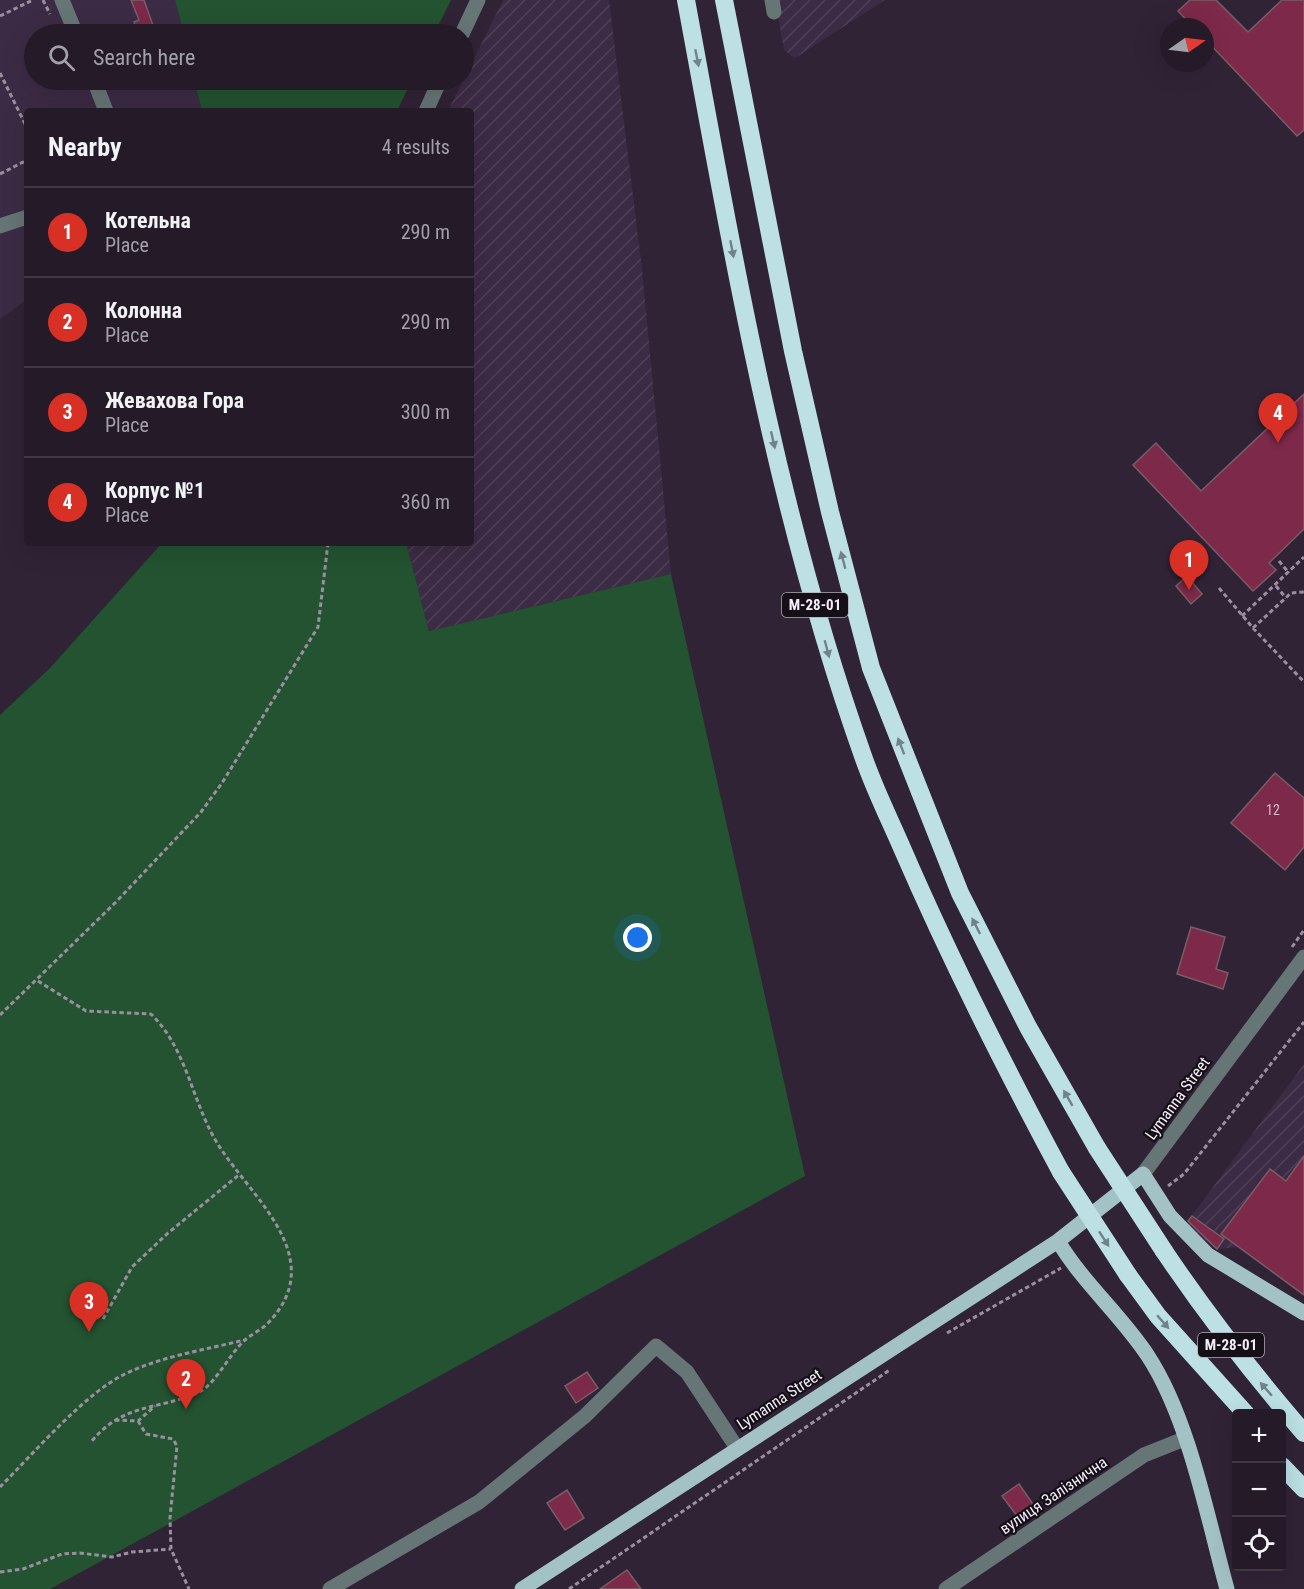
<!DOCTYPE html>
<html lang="en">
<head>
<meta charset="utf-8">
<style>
	body { margin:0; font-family:"Roboto Condensed",sans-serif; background:#2c2330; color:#f1f3f6 }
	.controls { position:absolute; right:18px; bottom:18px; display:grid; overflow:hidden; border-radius:6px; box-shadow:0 6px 24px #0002 }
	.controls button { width:54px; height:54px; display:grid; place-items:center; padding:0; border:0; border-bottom:2px solid #413845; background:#241a28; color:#f1f3f6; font:30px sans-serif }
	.compass { position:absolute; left:1160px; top:18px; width:54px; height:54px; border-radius:50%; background:#241a28; box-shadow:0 6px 24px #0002; rotate:76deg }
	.you { position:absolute; left:638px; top:938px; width:21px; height:21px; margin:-15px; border:4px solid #fff; border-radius:50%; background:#1a73e8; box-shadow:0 0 0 9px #1a73e833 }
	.badge { display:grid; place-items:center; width:39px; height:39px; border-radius:50%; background:#d93025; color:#fff; font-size:20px; font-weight:700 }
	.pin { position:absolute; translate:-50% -50px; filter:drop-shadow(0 2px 3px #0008) }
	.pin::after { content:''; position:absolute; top:32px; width:21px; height:18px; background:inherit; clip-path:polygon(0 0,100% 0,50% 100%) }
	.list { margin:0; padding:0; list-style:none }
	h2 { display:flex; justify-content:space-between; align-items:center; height:78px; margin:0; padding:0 24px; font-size:26px }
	h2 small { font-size:20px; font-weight:400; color:#a3a1a8 }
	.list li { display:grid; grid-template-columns:39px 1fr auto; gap:18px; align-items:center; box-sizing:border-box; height:90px; padding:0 24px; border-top:2px solid #413845 }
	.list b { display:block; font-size:22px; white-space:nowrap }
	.list p { margin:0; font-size:20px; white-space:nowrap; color:#a3a1a8 }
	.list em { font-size:20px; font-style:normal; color:#a3a1a8 }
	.icon { flex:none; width:33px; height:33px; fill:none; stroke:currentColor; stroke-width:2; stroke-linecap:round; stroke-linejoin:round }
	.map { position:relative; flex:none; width:1304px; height:1589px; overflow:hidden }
	.search { position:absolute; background:#241a28; box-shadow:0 6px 24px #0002; left:24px; top:24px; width:450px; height:66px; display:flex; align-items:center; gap:15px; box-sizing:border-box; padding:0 21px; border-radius:33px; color:#a3a1a8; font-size:22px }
	.panel { position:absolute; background:#241a28; box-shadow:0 6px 24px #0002; left:24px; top:108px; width:450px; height:438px; border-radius:6px }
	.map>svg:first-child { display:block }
	.built { fill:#3c2b44 }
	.industrial { fill:url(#industrial-furrows) }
	.green { fill:#235330 }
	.building { fill:#7c294a; stroke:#795d65; stroke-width:1.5 }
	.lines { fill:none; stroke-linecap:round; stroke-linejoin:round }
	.path { stroke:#9a8f9e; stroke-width:3; stroke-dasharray:4.5 3; stroke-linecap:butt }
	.minor { stroke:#667576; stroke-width:15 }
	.major { stroke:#a3c2c5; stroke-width:15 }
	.highway { stroke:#bce0e4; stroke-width:18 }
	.highway-bridge { stroke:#bce0e4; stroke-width:18 }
	.oneway { fill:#718288 }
	.labels { text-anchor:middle; stroke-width:4.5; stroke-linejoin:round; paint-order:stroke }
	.number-label { font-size:14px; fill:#d7bbcd }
	.shield { fill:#150f17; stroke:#b2aab5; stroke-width:1.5 }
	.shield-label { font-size:15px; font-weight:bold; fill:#f5ecf9 }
	.street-label { font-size:16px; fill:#f5ecf9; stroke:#150f17 }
</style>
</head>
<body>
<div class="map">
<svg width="1304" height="1589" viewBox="0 0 1304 1589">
	<defs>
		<pattern id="industrial-furrows" width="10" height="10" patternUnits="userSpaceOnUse" patternTransform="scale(1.5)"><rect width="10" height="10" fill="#3c2b44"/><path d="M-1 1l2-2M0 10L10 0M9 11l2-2" fill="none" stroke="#4f4056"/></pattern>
	</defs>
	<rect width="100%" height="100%" fill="#302336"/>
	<path class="built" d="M0,0H175L184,34H34V80H194L202,111H27V300L0,319Z"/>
	<path class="industrial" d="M503,0H609L642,269L671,574L429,631L406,543H471V111H448Z
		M775,0H885L795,58L784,50Z
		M1304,1064V1295L1239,1247L1217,1249L1185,1225Z"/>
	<path class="green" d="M175,0H451L434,34H184Z
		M194,80H412L397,111H202Z
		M162,543H406L429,631L671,574L805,1176L50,1589H0V715L50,668Z"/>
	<path class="building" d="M131,0H144L156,34H138L134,22L139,20Z
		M1190,0H1216L1248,32L1282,0H1304V130L1297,136L1205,39V27H1193L1178,11Z
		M1304,394V529L1269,563L1276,570L1253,591L1133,465L1156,443L1201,491Z
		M1187,576L1202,594L1191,604L1176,586Z
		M1275,773L1304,798V847L1285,870L1231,823Z
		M1191,927L1225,937L1216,969L1228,973L1223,989L1177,974Z
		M1304,1156V1295L1221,1234L1270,1169L1286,1181Z
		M1192,1216L1224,1239L1217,1249L1188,1221Z
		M587,1372L598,1388L576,1403L565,1386Z
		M1019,1484L1033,1504L1017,1516L1002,1496Z
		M567,1490L584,1518L565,1530L547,1503Z
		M627,1570L641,1589H600Z"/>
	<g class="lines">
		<path class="path" d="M43,0L50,14
			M0,16L33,0
			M0,73L27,128
			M0,174L27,160
			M1279,561L1289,573
			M1276,586L1286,598
			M1219,588L1253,628L1291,593L1304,592
			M1242,616L1304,557
			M1253,628L1304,682
			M1292,947L1304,930
			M38,981L86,1011L151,1014C188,1050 192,1104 219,1146C253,1199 329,1258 269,1322C262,1330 251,1334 244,1341C230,1353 215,1385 199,1392C157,1411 124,1402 91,1442
			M0,1015L116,902L201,812L222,783L318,627L328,543
			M1168,1186L1184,1174L1304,1022
			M103,1319L132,1267L168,1233L240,1174
			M947,1333L1061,1268
			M115,1420L138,1421L155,1406
			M138,1421L146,1434L173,1439L177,1446L170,1518L171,1549L189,1589
			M0,1487C33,1454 85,1393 125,1374C162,1356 205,1350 244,1340
			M0,1572L23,1569L62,1554L80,1553L112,1557L132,1552L171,1549
			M569,1589L891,1369"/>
		<path class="minor" d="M62,0L76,34
			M772,0L774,12
			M462,34L478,0
			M94,80L106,111
			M426,111L440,80
			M0,226L27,217
			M1143,1174L1304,957
			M330,1589L479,1502L585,1416L656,1346L687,1372L737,1448
			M946,1589L1144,1455L1184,1439"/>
		<path class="major" d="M1058,1241C1083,1283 1121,1315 1148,1356C1189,1419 1207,1516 1227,1589
			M522,1589L1058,1241L1143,1174L1170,1216L1208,1255L1304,1313"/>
		<path class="highway" d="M686,0C733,255 776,511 863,756C874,788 889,818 902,848C950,959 1004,1066 1061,1172
			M724,0L793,351L830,512L871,668L960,893L1028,1027L1097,1148
			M1164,1251C1207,1315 1254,1375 1304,1433
			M1128,1275L1158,1316L1246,1414
			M1282,1466L1304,1489"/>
		<path class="highway-bridge" d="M1097,1148L1164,1251
			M1061,1172L1128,1275"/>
	</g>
	<defs><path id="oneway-solid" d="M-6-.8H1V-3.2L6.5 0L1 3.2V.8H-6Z" transform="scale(1.5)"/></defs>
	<g class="oneway">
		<use href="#oneway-solid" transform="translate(697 58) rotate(79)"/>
		<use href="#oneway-solid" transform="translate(732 249) rotate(79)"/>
		<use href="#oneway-solid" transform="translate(773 440) rotate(77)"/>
		<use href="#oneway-solid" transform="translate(843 560) rotate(-105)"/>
		<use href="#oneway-solid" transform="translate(827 649) rotate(75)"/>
		<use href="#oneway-solid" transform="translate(901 746) rotate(-111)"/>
		<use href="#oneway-solid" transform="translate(976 926) rotate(-117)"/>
		<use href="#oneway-solid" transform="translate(1068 1098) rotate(-120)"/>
		<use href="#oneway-solid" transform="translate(1104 1239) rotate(57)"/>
		<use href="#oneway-solid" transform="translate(1163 1322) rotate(49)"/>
		<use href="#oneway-solid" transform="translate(1266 1389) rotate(-131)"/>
	</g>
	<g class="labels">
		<g class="number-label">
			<text x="1273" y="815">12</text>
		</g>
		<g class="shield">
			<rect x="782" y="593" width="66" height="24" rx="4.5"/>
			<rect x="1198" y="1333" width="66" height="24" rx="4.5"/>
		</g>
		<g class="shield-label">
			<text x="815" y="610">М-28-01</text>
			<text x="1231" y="1350">М-28-01</text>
		</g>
		<g class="street-label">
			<text transform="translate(1177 1098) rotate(-54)" y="6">Lymanna Street</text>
			<text transform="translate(779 1399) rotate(-33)" y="6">Lymanna Street</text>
			<text transform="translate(1053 1495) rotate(-34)" y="6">вулиця Залізнична</text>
		</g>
	</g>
</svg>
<div class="controls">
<button>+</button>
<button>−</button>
<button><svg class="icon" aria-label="locate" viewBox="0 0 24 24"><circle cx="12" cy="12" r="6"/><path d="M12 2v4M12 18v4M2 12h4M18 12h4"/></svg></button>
</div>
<svg class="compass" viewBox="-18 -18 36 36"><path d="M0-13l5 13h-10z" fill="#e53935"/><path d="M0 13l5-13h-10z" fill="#a3a1a8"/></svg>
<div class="you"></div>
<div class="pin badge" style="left:1189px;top:590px">1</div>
<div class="pin badge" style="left:186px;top:1409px">2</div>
<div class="pin badge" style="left:89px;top:1332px">3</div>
<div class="pin badge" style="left:1278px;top:443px">4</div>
<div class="search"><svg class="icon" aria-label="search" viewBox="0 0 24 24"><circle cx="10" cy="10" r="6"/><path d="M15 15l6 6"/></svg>Search here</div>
<section class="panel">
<h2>Nearby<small>4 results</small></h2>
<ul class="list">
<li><span class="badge">1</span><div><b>Котельна</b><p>Place</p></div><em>290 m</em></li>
<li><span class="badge">2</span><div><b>Колонна</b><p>Place</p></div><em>290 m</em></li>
<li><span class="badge">3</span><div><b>Жевахова Гора</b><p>Place</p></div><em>300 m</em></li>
<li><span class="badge">4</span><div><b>Корпус №1</b><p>Place</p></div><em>360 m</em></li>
</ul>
</section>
</div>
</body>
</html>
